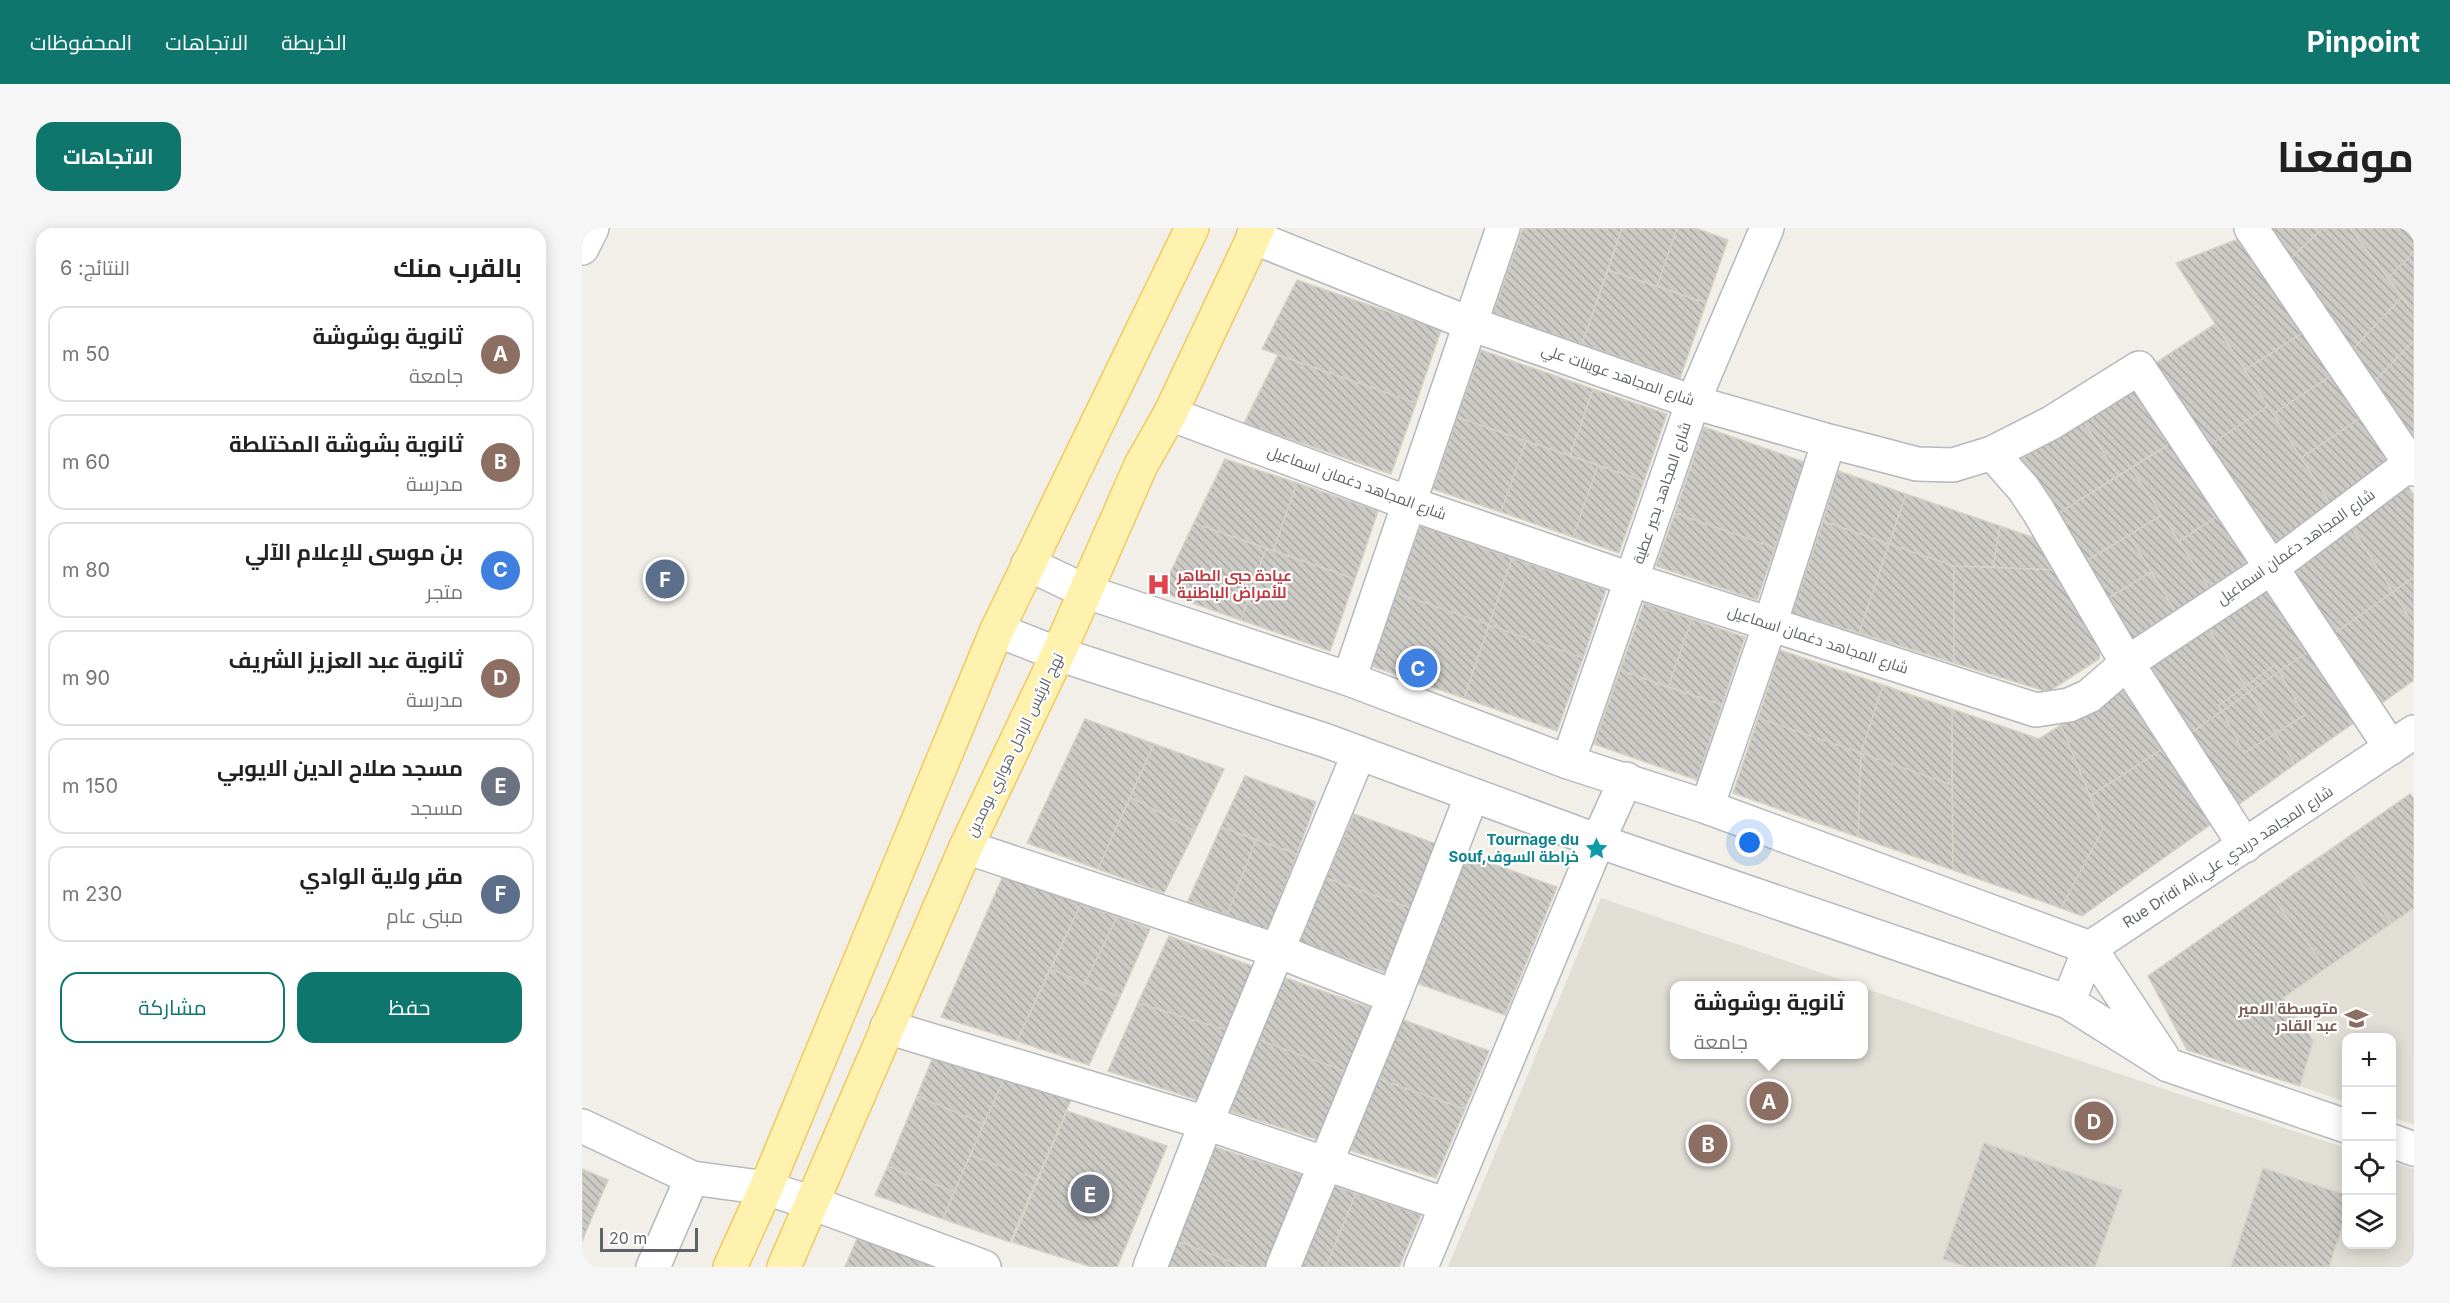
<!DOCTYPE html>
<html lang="ar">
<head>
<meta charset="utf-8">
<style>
	body { margin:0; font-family:Inter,Cairo,sans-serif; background:#f6f6f6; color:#222; direction:rtl }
	.controls { position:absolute; right:18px; bottom:18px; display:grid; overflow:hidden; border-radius:12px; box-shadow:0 3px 15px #0003 }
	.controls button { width:54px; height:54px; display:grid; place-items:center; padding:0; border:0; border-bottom:2px solid #e0e0e0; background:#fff; color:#222; font:30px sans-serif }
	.scale { position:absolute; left:18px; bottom:15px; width:98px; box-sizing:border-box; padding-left:6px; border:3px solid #5f6368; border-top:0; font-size:16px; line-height:21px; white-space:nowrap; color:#5f6368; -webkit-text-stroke:4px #fff; paint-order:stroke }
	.you { position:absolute; left:1168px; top:615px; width:21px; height:21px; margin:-15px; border:4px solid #fff; border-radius:50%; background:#1a73e8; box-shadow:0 0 0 9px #1a73e833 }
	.badge { display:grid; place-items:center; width:39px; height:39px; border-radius:50%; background:#0f766e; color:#fff; font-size:20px; font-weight:700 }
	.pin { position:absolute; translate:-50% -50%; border:3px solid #fff; box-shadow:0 2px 6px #0006 }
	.popup { position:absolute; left:1088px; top:753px; width:198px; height:78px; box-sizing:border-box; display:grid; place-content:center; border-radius:12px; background:#fff; filter:drop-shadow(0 2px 4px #0005); font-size:20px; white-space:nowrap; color:#767676 }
	.popup b { font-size:22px; color:#222 }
	.popup::after { content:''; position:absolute; left:50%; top:100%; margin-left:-12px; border:12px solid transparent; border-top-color:#fff }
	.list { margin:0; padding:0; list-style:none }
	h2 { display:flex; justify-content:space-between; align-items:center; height:78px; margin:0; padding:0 24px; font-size:26px }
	h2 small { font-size:20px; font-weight:400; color:#767676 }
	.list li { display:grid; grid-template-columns:39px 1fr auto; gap:18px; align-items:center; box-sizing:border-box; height:96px; margin:0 12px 12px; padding:0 12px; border:2px solid #e0e0e0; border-radius:18px }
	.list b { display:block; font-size:22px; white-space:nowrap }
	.list p { margin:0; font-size:20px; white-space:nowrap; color:#767676 }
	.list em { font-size:20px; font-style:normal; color:#767676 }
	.actions { display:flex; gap:12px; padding:18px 24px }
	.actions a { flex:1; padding:14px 0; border:2px solid #0f766e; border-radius:18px; text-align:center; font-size:21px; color:#0f766e }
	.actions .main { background:#0f766e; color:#fff }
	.icon { flex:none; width:33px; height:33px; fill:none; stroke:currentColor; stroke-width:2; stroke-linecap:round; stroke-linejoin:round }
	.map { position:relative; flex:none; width:1832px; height:1039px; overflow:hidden; direction:ltr; border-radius:18px }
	header { display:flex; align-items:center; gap:36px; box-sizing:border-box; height:84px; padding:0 30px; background:#0f766e; color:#fff }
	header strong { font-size:28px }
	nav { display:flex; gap:33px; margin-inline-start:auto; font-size:21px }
	.intro { display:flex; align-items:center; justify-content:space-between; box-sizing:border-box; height:144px; padding:0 36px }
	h1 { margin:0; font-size:42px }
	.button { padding:15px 27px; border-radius:18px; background:#0f766e; color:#fff; font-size:21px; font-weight:700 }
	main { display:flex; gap:36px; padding:0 36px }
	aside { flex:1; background:#fff; border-radius:18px; box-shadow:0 3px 15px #0003 }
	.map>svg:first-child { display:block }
	.education { fill:#e1ded6 }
	.building { fill:url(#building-back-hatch); stroke:#d6d1c6; stroke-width:1.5 }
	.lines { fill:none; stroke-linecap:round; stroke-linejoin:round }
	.street-casing { stroke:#b5b8bc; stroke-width:36 }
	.secondary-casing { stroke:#b6babf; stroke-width:36 }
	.primary-casing { stroke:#f2c960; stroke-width:36 }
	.street { stroke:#fff; stroke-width:33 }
	.secondary { stroke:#fff; stroke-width:33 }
	.primary { stroke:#fff2af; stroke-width:33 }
	.labels { text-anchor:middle; stroke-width:4.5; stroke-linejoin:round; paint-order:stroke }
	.street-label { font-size:15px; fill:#5f6368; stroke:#fff }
	.health-label { font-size:15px; font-weight:bold; fill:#be3a42; stroke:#fff; text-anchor:start }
	.culture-label { font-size:15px; font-weight:bold; fill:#0d838f; stroke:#fff; text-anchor:end }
	.education-label { font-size:15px; font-weight:bold; fill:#785e54; stroke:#fff; text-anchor:end }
</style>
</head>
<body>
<header>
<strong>Pinpoint</strong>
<nav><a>الخريطة</a><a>الاتجاهات</a><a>المحفوظات</a></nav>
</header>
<div class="intro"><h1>موقعنا</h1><a class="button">الاتجاهات</a></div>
<main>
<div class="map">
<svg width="1832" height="1039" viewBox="0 0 1832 1039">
	<defs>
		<pattern id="building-back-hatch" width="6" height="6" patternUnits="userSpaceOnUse" patternTransform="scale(1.5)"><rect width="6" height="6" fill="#cccac5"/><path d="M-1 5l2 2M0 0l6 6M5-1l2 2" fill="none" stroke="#a9a8a4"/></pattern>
	</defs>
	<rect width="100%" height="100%" fill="#f1efe8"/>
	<path class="education" d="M1019,670L1275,757L1092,758V826H1282V760L1594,865L1764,920V1016H1810V934L1832,941V1039H866Z
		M1832,680V897L1810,889V810H1764V874L1718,858L1731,813L1701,770Z"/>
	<path class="building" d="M941,0H1040L1000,116L911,85Z
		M1040,0H1095L1075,58L1026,42Z
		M1095,0H1113L1146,12L1124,75L1075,58Z
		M1684,0H1741L1707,32Z
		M1741,0H1768L1820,69L1770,122L1707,32Z
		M1768,0H1832V24L1806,50Z
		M1664,8L1725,102L1663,142L1594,35Z
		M1832,24V84L1806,50Z
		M1026,42L1124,75L1098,150L1000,116Z
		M715,52L859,102L834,175L680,121Z
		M1820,69L1832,84V112L1791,155L1770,122Z
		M1633,96L1686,178L1625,219L1572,136Z
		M1725,102L1753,145L1691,186L1663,142Z
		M1832,112V213L1791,155Z
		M899,122L1011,161L988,228L875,189Z
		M696,127L834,175L809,246L662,195Z
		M1753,145L1781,188L1719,230L1691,186Z
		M1556,158L1592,213L1536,248L1501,193Z
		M1011,161L1085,186L1062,253L988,228Z
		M1686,178L1748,275L1689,318L1625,219Z
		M1781,188L1809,232L1748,275L1719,230Z
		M875,189L944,213L919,284L851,261Z
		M1501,193L1536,248L1472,288L1437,232Z
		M1122,199L1222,234L1193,320L1093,285Z
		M944,213L1016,237L991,309L919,284Z
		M1592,213L1639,286L1597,313L1549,240Z
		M643,231L715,255L691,323L612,295Z
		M1016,237L1062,253L1037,325L991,309Z
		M1549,240L1580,287L1501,335L1472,288Z
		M1256,243L1324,266L1307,316L1241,293Z
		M715,255L796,283L773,351L691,323Z
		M1825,257L1832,267V349L1811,364L1768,297Z
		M1324,266L1418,298L1411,339L1372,338L1307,316Z
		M1093,285L1193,320L1175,372L1074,338Z
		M1639,286L1669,332L1627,360L1597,313Z
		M1580,287L1627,360L1593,383L1547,307Z
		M1241,293L1307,316L1277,405L1210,385Z
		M612,295L684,320L659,392L579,364Z
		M1768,297L1811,364L1747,409L1705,342Z
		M838,298L930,330L907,397L815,365Z
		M1418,298L1458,312L1476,342L1411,339Z
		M1547,307L1569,344L1523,372L1501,335Z
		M1307,316L1372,338V435L1277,405Z
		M684,320L773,351L748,423L659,392Z
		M930,330L1024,362L1001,430L907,397Z
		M1372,338L1476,342L1520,413L1517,431L1466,464L1372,435Z
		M1569,344L1593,383L1549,413L1523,372Z
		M1832,349V397L1811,364Z
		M1684,357L1727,423L1667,464L1624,397Z
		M1811,364L1832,397V452L1793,480L1747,409Z
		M815,365L907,397L882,470L789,438Z
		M1062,375L1110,391L1086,459L1038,442Z
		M1110,391L1163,409L1140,477L1086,459Z
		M907,397L1001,430L975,503L882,470Z
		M1624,397L1667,464L1606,507L1564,438Z
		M1198,422L1301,457L1279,525L1176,490Z
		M1727,423L1773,494L1713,536L1667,464Z
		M1693,437L1723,487L1662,525L1637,477Z
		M1038,442L1140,477L1115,552L1012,516Z
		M1545,454L1585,518L1508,568L1479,497Z
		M1301,457L1370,481V557L1279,525Z
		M1667,464L1713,536L1652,580L1606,507Z
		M1370,481L1457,511L1479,497L1521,601L1479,680L1371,642Z
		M1176,490L1279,525L1276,609L1151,565Z
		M503,491L572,516L516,641L445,615Z
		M572,516L642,541L613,603L548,569Z
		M1585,518L1632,594L1500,688L1479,680L1521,601L1508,568Z
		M1279,525L1370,557L1371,642L1276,609Z
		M663,548L734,574L715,626L639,599Z
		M1828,566L1832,571V680L1810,695L1752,619Z
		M548,569L613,603L582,665L516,641Z
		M772,586L857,617L831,681L744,650Z
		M639,599L674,612L645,687L606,673Z
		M674,612L715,626L686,702L645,687Z
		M1752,619L1810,695L1744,740L1686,664Z
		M880,625L975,659L923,787L829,753Z
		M421,648L499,676L435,813L359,789Z
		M744,650L831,681L805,745L717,713Z
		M1686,664L1744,740L1701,770L1731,813L1718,858L1605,822L1566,748Z
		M499,676L535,689L503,755L468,741Z
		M535,689L568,701L538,769L503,755Z
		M587,708L678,741L651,804L556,775Z
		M468,741L538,769L507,837L435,813Z
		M701,749L791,781L765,844L675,811Z
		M556,775L651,804L622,874L526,843Z
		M819,791L907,823L883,881L794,850Z
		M675,811L765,844L737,912L645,882Z
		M353,824L423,849L402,896L335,868Z
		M423,849L489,872L455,951L388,927Z
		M794,850L883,881L854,950L764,921Z
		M335,868L402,896L372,964L306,938Z
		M485,883L585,918L535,1039H510L430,1014Z
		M1402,915L1540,962L1513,1039H1385L1361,1031Z
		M630,918L722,948L684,1039H663L590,1011Z
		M388,927L455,951L428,1014L361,991Z
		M306,938L372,964L361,991L293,967Z
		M1681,940L1764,967V986L1747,1039H1649Z
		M0,941L26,952L0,1013Z
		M748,957L774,965L744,1039H714Z
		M774,965L839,987L817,1039H744Z
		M277,1006L364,1039H263Z
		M590,1011L663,1039H579Z"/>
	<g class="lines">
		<defs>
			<path id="street" d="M1669,0L1832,241
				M671,9L889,96L1111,174L1247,213L1335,236L1371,237L1410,225L1469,195L1557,140L1809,520
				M588,186L826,275L1051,352L1454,482L1487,477L1507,468L1545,435L1689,340L1832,233
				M1410,225L1441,260L1457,284L1545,435L1663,618
				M767,451L921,0
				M986,534L1111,174L1185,0
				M1125,579L1188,396L1247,213
				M384,619L696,723L812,769
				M305,799L624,895L865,977
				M230,975L402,1039
				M71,1039L110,950
				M568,1039L624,895L777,525
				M701,1039L812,769L890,567
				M839,1039L1016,613L1044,551"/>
			<path id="secondary" d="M0,20L10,0
				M446,336L505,364L767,451L986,534L1125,579L1508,720L1580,828
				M415,402L476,426L742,512L1016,613L1486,774L1586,837L1764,898
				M1486,774L1508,720L1832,504
				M0,898L110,950L184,960L230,975
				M1810,913L1832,921"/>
			<path id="primary" d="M148,1039L184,960L415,402L610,0
				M202,1039L384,619L476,426L559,237L588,186L676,0"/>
		</defs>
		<use href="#street" class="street-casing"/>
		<use href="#secondary" class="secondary-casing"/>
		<use href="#primary" class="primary-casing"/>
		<use href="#street" class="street"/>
		<use href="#secondary" class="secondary"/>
		<use href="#primary" class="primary"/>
	</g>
	<defs>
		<symbol id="hospital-bare" viewBox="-9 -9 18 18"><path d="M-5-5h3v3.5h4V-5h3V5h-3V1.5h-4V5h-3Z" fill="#e0444e" stroke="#fff" stroke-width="2.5" paint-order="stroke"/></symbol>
		<symbol id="sight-bare" viewBox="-9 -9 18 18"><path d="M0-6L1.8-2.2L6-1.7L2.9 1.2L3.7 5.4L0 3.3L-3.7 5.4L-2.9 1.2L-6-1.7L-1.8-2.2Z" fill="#0f9aa8" stroke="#fff" stroke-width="2.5" paint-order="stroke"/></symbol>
		<symbol id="school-bare" viewBox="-9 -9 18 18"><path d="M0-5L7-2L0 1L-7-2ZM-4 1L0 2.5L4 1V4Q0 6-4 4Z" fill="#8d6e63" stroke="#fff" stroke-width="2.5" paint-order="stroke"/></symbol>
	</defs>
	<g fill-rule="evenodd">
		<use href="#hospital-bare" x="560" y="340" width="33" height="33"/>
		<use href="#sight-bare" x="998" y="604" width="33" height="33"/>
		<use href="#school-bare" x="1758" y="774" width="33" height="33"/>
	</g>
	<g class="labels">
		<g class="street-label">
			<text transform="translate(1036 147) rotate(19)" y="5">شارع المجاهد عوينات علي</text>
			<text transform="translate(775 255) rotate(20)" y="5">شارع المجاهد دغمان اسماعيل</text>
			<text transform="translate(1080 265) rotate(-71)" y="5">شارع المجاهد بحير عطية</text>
			<text transform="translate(1714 319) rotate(-35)" y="5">شارع المجاهد دغمان اسماعيل</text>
			<text transform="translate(1236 412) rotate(18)" y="5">شارع المجاهد دغمان اسماعيل</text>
			<text transform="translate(433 517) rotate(-64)" y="5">نهج الرئيس الراحل هواري بومدين</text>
			<text transform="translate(1646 629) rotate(-33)" y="5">Rue Dridi Ali,شارع المجاهد دريدي علي</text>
		</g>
		<g class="health-label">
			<text x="595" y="353">عيادة حبى الطاهر<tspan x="595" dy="17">للأمراض الباطنية</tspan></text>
		</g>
		<g class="culture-label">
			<text x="997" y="617">Tournage du<tspan x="997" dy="17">Souf,خراطة السوف</tspan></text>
		</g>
		<g class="education-label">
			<text x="1756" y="786">متوسطة الامير<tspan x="1756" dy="17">عبد القادر</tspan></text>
		</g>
	</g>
</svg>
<div class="controls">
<button>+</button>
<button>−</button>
<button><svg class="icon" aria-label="locate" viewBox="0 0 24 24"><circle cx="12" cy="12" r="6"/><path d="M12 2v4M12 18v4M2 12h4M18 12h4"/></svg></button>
<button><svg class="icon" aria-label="layers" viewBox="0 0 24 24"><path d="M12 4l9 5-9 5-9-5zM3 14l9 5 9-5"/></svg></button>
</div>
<div class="scale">20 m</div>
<div class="you"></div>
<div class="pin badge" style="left:1187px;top:873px;background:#8d6e63">A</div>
<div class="popup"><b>ثانوية بوشوشة</b>جامعة</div>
<div class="pin badge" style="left:1126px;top:916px;background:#8d6e63">B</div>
<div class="pin badge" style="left:836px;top:440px;background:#3f7fe0">C</div>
<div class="pin badge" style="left:1512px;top:893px;background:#8d6e63">D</div>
<div class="pin badge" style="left:508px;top:966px;background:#6b7280">E</div>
<div class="pin badge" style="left:83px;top:351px;background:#5c6f8a">F</div>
</div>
<aside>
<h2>بالقرب منك<small>النتائج: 6</small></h2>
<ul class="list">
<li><span class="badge" style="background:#8d6e63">A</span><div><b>ثانوية بوشوشة</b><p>جامعة</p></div><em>50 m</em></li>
<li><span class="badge" style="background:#8d6e63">B</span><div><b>ثانوية بشوشة المختلطة</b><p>مدرسة</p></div><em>60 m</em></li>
<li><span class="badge" style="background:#3f7fe0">C</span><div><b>بن موسى للإعلام الآلي</b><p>متجر</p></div><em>80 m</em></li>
<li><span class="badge" style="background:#8d6e63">D</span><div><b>ثانوية عبد العزيز الشريف</b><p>مدرسة</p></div><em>90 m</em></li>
<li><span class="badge" style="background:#6b7280">E</span><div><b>مسجد صلاح الدين الايوبي</b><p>مسجد</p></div><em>150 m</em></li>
<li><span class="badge" style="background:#5c6f8a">F</span><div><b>مقر ولاية الوادي</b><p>مبنى عام</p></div><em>230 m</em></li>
</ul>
<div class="actions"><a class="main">حفظ</a><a>مشاركة</a></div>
</aside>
</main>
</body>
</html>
